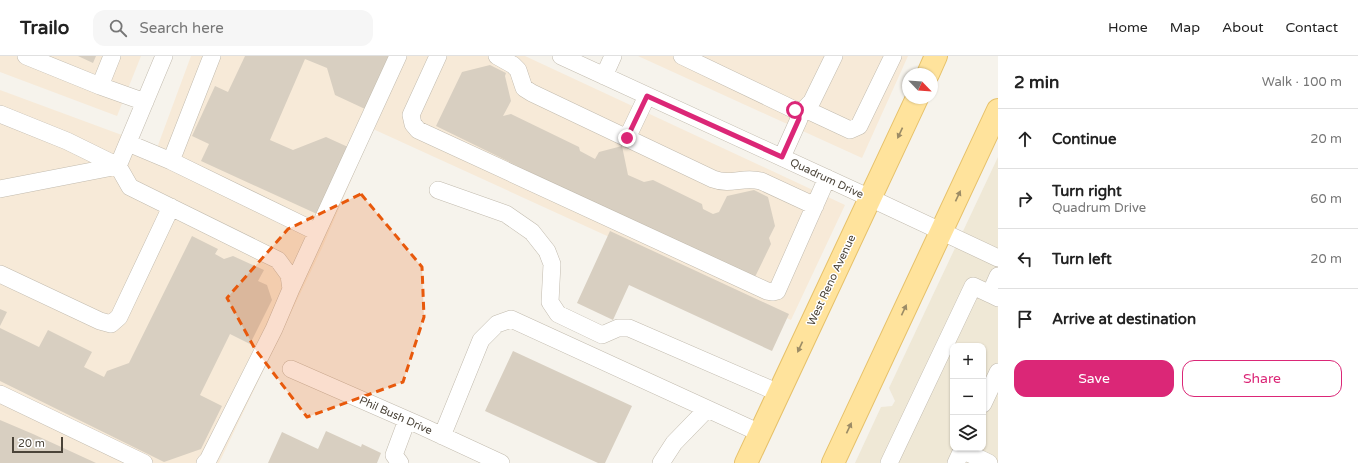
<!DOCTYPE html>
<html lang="en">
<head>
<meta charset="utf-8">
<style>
	body { margin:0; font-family:"Varela Round",sans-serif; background:#f6f6f6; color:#222 }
	.controls { position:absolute; right:12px; bottom:12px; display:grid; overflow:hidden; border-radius:8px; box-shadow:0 1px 3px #0004 }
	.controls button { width:36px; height:36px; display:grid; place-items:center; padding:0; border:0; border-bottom:1px solid #e0e0e0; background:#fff; color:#222; font:20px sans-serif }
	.compass { position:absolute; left:902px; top:12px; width:36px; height:36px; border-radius:50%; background:#fff; box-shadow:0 1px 3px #0004; rotate:115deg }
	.scale { position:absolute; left:12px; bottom:10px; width:51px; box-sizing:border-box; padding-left:4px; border:2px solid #4b4439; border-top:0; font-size:11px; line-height:14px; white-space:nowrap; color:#4b4439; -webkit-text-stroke:3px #fff; paint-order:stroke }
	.stop { position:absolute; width:12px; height:12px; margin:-9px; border:3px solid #db2777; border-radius:50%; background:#fff }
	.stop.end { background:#db2777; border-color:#fff; box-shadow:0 1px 4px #0008 }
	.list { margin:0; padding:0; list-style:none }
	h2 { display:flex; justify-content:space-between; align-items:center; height:52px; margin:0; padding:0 16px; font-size:17px }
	h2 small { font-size:13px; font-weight:400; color:#767676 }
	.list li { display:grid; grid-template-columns:26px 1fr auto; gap:12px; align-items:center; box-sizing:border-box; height:60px; padding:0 16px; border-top:1px solid #e0e0e0 }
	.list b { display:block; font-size:15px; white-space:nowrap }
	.list p { margin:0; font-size:13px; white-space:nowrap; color:#767676 }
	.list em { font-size:13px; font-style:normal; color:#767676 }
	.actions { display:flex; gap:8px; padding:12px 16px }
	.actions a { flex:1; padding:9px 0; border:1px solid #db2777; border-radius:12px; text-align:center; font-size:14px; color:#db2777 }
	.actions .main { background:#db2777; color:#fff }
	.icon { flex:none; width:22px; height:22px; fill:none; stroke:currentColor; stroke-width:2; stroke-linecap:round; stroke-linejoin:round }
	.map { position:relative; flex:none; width:998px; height:407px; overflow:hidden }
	header { display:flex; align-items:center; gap:24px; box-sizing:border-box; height:56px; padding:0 20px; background:#fff; border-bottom:1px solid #e0e0e0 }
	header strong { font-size:19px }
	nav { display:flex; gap:22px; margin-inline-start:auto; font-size:14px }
	.search { width:280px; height:36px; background:#f6f6f6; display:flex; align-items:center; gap:10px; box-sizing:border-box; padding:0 14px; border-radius:12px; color:#767676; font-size:15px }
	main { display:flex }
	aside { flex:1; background:#fff }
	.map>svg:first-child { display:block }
	.commercial { fill:#f7ead8 }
	.education { fill:#efe8d6; fill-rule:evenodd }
	.building { fill:#d8cfc1 }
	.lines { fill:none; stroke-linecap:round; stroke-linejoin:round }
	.minor-casing { stroke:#c2bbae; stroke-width:18 }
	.major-casing { stroke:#e6c16a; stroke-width:24 }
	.minor { stroke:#fff; stroke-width:17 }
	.major { stroke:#ffe39c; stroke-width:22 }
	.oneway { fill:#9c8c66 }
	.route { stroke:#db2777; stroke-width:5 }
	.marked { fill:#e8590c; fill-opacity:0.2; stroke:#e8590c; stroke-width:3; stroke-dasharray:8 5; stroke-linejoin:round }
	.labels { text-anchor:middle; stroke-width:3; stroke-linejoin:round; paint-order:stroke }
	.street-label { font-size:11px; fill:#4b4439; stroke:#fff }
</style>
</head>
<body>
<header>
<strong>Trailo</strong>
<div class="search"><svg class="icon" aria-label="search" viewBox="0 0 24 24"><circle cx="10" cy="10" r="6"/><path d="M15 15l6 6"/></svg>Search here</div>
<nav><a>Home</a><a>Map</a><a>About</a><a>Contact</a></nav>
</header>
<main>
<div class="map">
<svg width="998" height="407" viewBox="0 0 998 407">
	<rect width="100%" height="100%" fill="#f6f3ec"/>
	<path class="commercial" d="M0,0H141L117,60L0,16Z
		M191,0H525L845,149L791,264L373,73L322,192L219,407H0V34L157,92Z
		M638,0H908L862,102Z"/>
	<path class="education" d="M998,101V407H855L881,351L892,350L895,345L889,332ZM953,290H983V392H953Z"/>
	<path class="building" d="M78,0H96L93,7Z
		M245,0H389L365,53L335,39L327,12L305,3L270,84L293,94L326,81L348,91L317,158L201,105L209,88L192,80L215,30L228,36Z
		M490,9L506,17L505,20L511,45L503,60L511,58L579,91L580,95L595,103L599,96L622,90L628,119L644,126L653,124L702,148L703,153L713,158L719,156L727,140L754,134L768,141L775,170L769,182L771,188L753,225L436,70L462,16Z
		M610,175L789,258L772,295L629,229L613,264L577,247Z
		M192,180L218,193L215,198L224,203L233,200L264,214L258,225L267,229L272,244L250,288L230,278L200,339L222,350L201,393L164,406L0,325V272L39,291L48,274L92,296L84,311L104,321L107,315L129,307Z
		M0,253L7,256L0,270Z
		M513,295L632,350L605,407H598L485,355Z
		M0,364L33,378L96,407H0Z
		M326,375L361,391L362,388L381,397L377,407H268L282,376L318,393Z"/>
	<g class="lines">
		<defs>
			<path id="minor" d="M26,0L100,30L145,46
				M212,0L171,105L317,176
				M438,0L411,59L413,68L418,74L767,235L773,236L777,235L827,122
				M497,0L513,9L518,14L524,32L532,37L713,123C732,130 742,120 761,125L815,150
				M561,0L870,142L998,202
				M682,0L795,54L799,59V63L782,101
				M604,20L613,0
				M100,30L112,0
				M805,53L850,74L859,70L893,0
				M0,58L67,85L118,110L130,131L278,204L289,219L291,233L274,273L208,404L205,407
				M799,59L812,45L834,0
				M627,82L647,40
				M128,87L171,105
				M118,110L164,0
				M0,133L118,110
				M438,134L506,158L532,176L547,195L552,208L550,246L558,258L602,279L618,272H629L779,337
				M0,218L100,265L111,268L119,261L171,151
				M998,220L990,238L998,242
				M291,233L398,0
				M291,313L419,369L501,407
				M0,338L144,407
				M983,348L998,316
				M442,380L481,284L497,268L511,263L760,377
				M963,392L962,394L989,407
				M400,407L394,399L407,364
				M661,407L674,387L707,353
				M889,407L973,230L990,238
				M956,407L962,394"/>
			<path id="major" d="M928,18L936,0
				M746,407L917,42
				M833,407L998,54"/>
		</defs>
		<use href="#minor" class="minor-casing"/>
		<use href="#major" class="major-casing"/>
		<use href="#minor" class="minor"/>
		<use href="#major" class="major"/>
	</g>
	<defs><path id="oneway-solid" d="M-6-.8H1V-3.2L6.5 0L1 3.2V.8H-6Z"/></defs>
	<g class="oneway">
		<use href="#oneway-solid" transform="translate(900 77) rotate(115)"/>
		<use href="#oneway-solid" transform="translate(958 140) rotate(-65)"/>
		<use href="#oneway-solid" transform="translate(904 254) rotate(-65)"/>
		<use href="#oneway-solid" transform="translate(800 291) rotate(115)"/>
		<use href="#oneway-solid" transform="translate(849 372) rotate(-65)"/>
	</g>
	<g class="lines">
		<path class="route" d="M627,82L647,40L782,101L799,63V59L795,54"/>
	</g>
	<path class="marked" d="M361,138L422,211L424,261L403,326L307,361L255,293L227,242L288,173Z"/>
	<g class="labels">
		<g class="street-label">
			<text transform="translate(827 122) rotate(25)" y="4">Quadrum Drive</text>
			<text transform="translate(831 224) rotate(-65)" y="4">West Reno Avenue</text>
			<text transform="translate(396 359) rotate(24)" y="4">Phil Bush Drive</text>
		</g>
	</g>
</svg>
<div class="controls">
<button>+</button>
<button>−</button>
<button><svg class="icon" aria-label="layers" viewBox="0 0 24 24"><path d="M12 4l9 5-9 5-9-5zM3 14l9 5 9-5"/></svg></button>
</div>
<svg class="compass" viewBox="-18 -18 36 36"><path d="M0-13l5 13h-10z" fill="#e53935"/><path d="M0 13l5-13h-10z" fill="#767676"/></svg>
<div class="scale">20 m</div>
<div class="stop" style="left:795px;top:54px"></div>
<div class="stop end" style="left:627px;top:82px"></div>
</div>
<aside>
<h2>2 min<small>Walk · 100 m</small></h2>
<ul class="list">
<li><svg class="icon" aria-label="ahead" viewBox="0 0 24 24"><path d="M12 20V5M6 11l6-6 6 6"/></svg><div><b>Continue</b></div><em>20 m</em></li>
<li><svg class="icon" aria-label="right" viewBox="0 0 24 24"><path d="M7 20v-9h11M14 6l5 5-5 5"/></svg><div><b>Turn right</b><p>Quadrum Drive</p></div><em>60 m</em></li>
<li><svg class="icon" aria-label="left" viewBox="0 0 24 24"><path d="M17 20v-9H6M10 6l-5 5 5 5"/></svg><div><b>Turn left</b></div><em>20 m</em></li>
<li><svg class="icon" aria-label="arrive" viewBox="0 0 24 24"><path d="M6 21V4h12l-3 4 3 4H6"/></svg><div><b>Arrive at destination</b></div></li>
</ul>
<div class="actions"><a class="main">Save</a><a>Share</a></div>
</aside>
</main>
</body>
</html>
